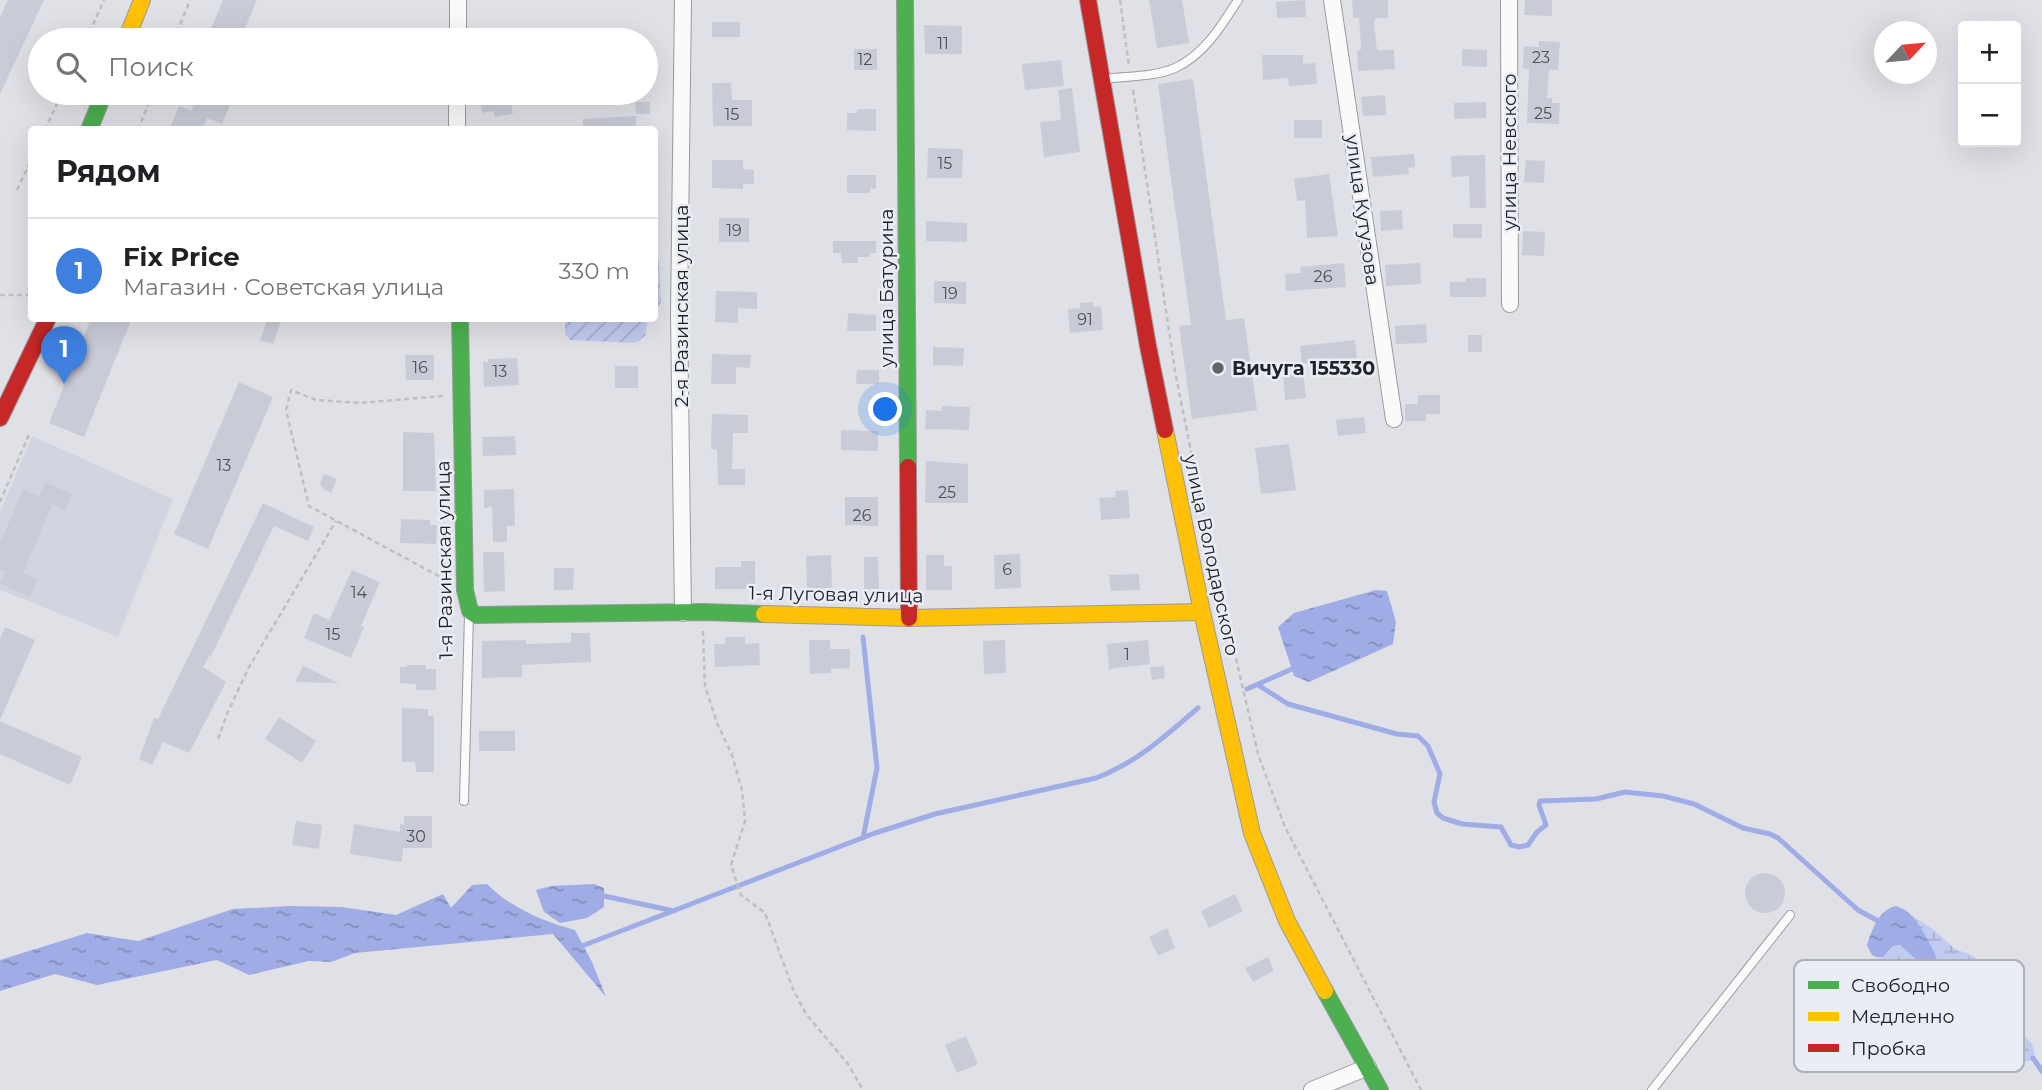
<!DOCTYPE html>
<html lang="ru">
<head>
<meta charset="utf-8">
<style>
	body { margin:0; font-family:Montserrat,sans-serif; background:#f2f2f2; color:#202124 }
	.controls { position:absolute; right:21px; top:21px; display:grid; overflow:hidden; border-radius:7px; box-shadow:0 7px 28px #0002 }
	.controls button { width:63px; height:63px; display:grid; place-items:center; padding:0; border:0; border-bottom:2px solid #e0e0e0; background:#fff; color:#202124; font:35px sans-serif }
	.compass { position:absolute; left:1874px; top:21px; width:63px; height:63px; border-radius:50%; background:#fff; box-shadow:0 7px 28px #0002; rotate:64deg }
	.you { position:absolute; left:886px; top:410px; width:24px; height:24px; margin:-18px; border:5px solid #fff; border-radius:50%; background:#1a73e8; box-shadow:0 0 0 10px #1a73e833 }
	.badge { display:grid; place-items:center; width:46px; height:46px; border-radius:50%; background:#646569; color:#fff; font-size:23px; font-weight:700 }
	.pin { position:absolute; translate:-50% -58px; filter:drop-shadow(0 2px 4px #0008) }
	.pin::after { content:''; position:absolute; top:37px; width:24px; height:21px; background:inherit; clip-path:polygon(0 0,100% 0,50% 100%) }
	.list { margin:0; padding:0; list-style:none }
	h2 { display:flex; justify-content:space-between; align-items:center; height:91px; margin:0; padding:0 28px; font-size:30px }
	h2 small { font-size:23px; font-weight:400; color:#757577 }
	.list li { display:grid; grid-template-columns:46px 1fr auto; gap:21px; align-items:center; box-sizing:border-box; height:105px; padding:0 28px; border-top:2px solid #e0e0e0 }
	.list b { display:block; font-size:26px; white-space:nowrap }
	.list p { margin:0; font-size:23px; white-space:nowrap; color:#757577 }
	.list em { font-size:23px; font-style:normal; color:#757577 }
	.icon { flex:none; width:38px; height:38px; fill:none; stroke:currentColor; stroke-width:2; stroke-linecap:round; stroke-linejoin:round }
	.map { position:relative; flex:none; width:2042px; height:1090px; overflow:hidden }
	.search { position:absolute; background:#fff; box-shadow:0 7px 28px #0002; left:28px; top:28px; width:630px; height:77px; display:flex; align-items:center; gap:18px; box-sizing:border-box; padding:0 24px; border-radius:38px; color:#757577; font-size:26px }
	.panel { position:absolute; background:#fff; box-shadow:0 7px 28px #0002; left:28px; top:126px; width:630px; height:196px; border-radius:7px }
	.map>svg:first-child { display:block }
	.built { fill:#d2d5df }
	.wetland { fill:url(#wetland-marsh) }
	.garden { fill:url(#garden-furrows) }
	.water { fill:url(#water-ripples) }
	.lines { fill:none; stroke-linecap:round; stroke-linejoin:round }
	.stream { stroke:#a0ace5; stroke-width:5 }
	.building { fill:#c9ccd7 }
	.lane-casing { stroke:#9a9b9e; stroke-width:10 }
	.street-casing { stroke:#9a9b9e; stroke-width:18 }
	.fast-casing { stroke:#9a9b9e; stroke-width:18 }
	.slow-casing { stroke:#9a9b9e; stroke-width:18 }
	.jam-casing { stroke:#9a9b9e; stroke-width:18 }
	.path { stroke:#bfbfc1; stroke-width:2.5; stroke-dasharray:5 3.5; stroke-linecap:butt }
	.lane { stroke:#fafafb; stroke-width:8 }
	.street { stroke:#fafafb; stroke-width:16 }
	.fast { stroke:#4caf50; stroke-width:16 }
	.slow { stroke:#ffc107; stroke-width:16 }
	.jam { stroke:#c62828; stroke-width:16 }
	.poi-dot { fill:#646569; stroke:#eaedf6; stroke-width:2.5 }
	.labels { text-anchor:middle; stroke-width:5; stroke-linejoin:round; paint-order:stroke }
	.number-label { font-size:16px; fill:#4f5056 }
	.street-label { font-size:19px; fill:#212225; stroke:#eaedf6 }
	.poi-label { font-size:19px; font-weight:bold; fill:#212225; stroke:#eaedf6; text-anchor:start }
	.key { fill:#eaedf6; stroke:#aeb0b7; stroke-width:2 }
	.key-label { font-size:19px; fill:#212225 }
</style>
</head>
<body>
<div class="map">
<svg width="2042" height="1090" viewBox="0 0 2042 1090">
	<defs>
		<pattern id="wetland-marsh" width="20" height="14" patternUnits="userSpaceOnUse" patternTransform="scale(1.75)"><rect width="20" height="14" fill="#c1caef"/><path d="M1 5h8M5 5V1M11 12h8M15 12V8" fill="none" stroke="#a6adcd"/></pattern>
		<pattern id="garden-furrows" width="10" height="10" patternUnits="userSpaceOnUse" patternTransform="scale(1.75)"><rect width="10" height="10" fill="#c1caef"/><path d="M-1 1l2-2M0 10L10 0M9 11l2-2" fill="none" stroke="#a6adcd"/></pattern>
		<pattern id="water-ripples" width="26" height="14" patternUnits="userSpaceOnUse" patternTransform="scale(1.75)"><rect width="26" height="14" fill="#a0ace5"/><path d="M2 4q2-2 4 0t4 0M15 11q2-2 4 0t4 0" fill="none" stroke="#828cb9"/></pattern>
	</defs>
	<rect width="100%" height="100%" fill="#e0e1e6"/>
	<path class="built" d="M32,436L173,499L118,637L0,590V512Z"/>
	<path class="wetland" d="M1911,915L1933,929L1955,949L1971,955L1992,969L1996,976L2004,1012L2032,1044L2035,1054L2031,1061L2021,1062L2003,1051L1980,1048L1958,1021L1939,1003L1876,957L1879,958L1889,952L1893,946L1900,945L1934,974L1938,973L1940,971L1939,962Z"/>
	<path class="garden" d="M654,252L659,260L661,302L655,313Z
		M565,319V318L648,319L645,336L635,343L570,340L565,334Z"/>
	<path class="water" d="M1376,590L1387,591L1396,622L1393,644L1309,682L1294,676L1278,627L1294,613Z
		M487,884C509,907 544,922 575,930L592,962L606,997L553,934L355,953L331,962L309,961L249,975L217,960L97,985L55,974L0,991V960L87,933L138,941L233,909L290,906L342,907L396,915L443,894L451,908L472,885Z
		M594,884L604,888V907L587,918L560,923L544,912L536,890L551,886Z
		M1896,906C1901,908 1907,910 1911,915C1920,924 1940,959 1940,971L1938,974L1927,969L1900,945L1893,946L1883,957H1876L1872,955L1867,945C1872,930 1879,909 1896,906Z"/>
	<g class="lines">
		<path class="stream" d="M1258,685L1288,704L1397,734L1418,736L1428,746L1440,774L1434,802L1437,813L1443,818L1462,824L1501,827L1511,845L1519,847L1528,845L1537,832L1546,825L1539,805L1540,801L1596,799L1625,792L1663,796L1694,804L1743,828L1770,834L1778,838L1858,910L1878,921
			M1247,689L1292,669
			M863,838L877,768L863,637
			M604,896L674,911
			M582,946L875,833L935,814L1096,778C1136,763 1167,735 1198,708
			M2033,1058L2042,1071"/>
	</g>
	<path class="building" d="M8,0H44L0,94V17Z
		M223,0H257L240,40H206Z
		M1149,0H1182L1189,43L1157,48Z
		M1305,0L1306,17L1277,18L1276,2Z
		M1352,0H1388V18H1376L1374,23L1377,50H1394L1395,69L1358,71L1357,51H1360L1361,48L1359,17L1353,18Z
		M1525,0H1552V16L1524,15Z
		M712,22H740V37H712Z
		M924,25L962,26V54H925Z
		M1539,41L1560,42L1558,70H1549L1547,98H1552V103H1560L1559,124L1527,123L1529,69L1523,68L1524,46L1539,47Z
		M854,49H877V70H854Z
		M1462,49L1487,50V67L1462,66Z
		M1262,55H1303V64L1315,63L1317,84L1289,86L1288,78L1263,80Z
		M1061,60L1064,86L1025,90L1022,64Z
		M1193,79L1226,320L1244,318L1257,410L1192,419L1179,326L1191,325L1158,84Z
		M712,83H731L732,100H752V126H713Z
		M1072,88L1080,152L1044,157L1040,122L1061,120L1058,90Z
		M198,93H235L222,124L207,118L202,130H169L179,106L191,111Z
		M483,93H501L502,99L510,97L513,114L495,117L493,111L482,113L480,99H484Z
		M1385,95L1386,115L1363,116L1361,97Z
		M635,102H650V114H636Z
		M1486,102V118L1454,119V103Z
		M858,109H876V131L847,130V113H857Z
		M636,116V130H583V119Z
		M1294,120H1322V138H1294Z
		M928,148L963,149L962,178H927Z
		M1414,154L1415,167L1408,168L1409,174L1373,177L1371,157Z
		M1485,155L1486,208H1470L1469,176L1452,177L1451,156Z
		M712,160H743V169L754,170V184H743V189L712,188Z
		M1526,160L1545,161L1544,183L1524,182Z
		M1329,174L1338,236L1307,238L1305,200L1297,201L1294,179Z
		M847,175H876V189L870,188V193H847Z
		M1402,210L1403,229L1381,231L1380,211Z
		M719,218H749V242H719Z
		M926,221L967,223V242L926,241Z
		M1453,224H1482V238H1453Z
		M1523,231L1545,232L1544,256L1522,255Z
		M833,241H876V253H870V257H858V263H842L841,253H833Z
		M1344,263L1346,287L1286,291L1285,274L1301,273L1300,267Z
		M1420,263L1421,284L1386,286L1385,265Z
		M1466,278H1486V297H1450V282H1466Z
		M934,281L966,282V304L934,303Z
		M716,291L757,292V309L738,308V323L715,322Z
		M1093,302V307L1101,306L1103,330L1070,333L1068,309L1080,308V303Z
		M848,313L876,315V331H847Z
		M91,318H132L84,437L49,423Z
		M268,318H282L273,344L260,340Z
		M1426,324L1427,343L1396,344L1395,326Z
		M1468,335H1482V352H1468Z
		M1355,340L1357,358L1302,364L1300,346Z
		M933,347L964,348L963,366L933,365Z
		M712,354L751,355L750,368L736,367V384H711Z
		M405,355H434V380H406Z
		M517,358L519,385L484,387L483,362H488V359Z
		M615,366H638V388H615Z
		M857,370H879V384H856Z
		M1303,374L1306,398L1285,400L1283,376Z
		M239,382L273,397L208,549L174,534Z
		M1418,395H1440V414H1426V421H1405V404H1418Z
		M942,406L970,407L969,430L925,429L926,410L942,411Z
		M712,414L748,415V433H733L732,469H745V485H718L717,450L711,449Z
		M1364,417L1366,433L1338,436L1336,420Z
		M841,430L878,431V451L841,450Z
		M403,432L434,433L436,491H403Z
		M515,436L516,455L483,456L482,437Z
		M1289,444L1296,490L1261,494L1255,448Z
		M926,461L968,464V503H925Z
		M324,474L337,479L331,493L323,489L320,483Z
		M45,482L72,494L65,510L52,505L23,573L38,579L30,597L0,584L5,571L0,569V543L23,489L39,496Z
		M514,489L515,526H507V542H493L492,507L484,508V490Z
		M1128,490L1130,518L1101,520L1099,498L1116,497L1115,491Z
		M845,497H878V526L845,525Z
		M263,503L314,527L308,541L274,526L211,656L210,655L203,667L226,682L189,753L163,742L152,765L139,759L154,718L158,719Z
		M401,519L430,520V525H437L436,544L400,543Z
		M483,552H504L505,591L484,592Z
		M1020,554L1021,588L995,589L994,555Z
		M831,555L832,588L807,589L806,556Z
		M926,555H944V566H952V590H926Z
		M864,557H878L879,589H864Z
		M741,561H755V589H715V567H741Z
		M554,568H574L573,590H554Z
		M352,570L380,582L361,626L364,627L351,658L304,638L314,613L329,620Z
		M1139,574L1140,590L1111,591L1109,575Z
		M5,627L35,640L0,720V639Z
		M571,633H590L591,662L522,665V677L482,678V641L526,640V644L560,643L571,642Z
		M725,637H745V644L759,643L760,665L715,667L714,644H725Z
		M809,640H830V649H850V668L831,669V673L810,674Z
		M1005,640L1006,673L984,674L983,641Z
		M1148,640L1150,664L1109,669L1107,644Z
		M407,665H426V669H436V690H416V684L400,683V667H407Z
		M303,666L339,683L295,682Z
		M1164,666L1165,678L1152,680L1150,667Z
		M402,708L428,709V716H434V772H416L415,762H402Z
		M279,717L316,741L302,763L265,739Z
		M0,721L82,757L70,785L0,754Z
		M479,731H515V751H479Z
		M404,816H432V848H403L402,862L350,854L354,824L400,832V824L404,825Z
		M296,821L322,825L319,849L292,845Z
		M1745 893a20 20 0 1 1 40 0a20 20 0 1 1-40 0Z
		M1235,894L1243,911L1209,928L1201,911Z
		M1167,928L1175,948L1158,956L1149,937Z
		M1268,957L1274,971L1253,982L1245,968Z
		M966,1036L978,1064L957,1073L945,1045Z"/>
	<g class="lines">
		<defs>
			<path id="lane" d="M1105,79C1127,76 1154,77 1175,68C1204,55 1222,25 1238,0
				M464,801L469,615
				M1652,1090L1790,915"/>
			<path id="street" d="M1332,0L1394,419
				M1509,0L1510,304
				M458,40V0
				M457,130V93
				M683,613L679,313L683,0
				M1312,1090L1368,1067"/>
			<path id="fast" d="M905,0L908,467
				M89,130L104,93
				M460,318L465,590L470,611L476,615L703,612L764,614
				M1325,991L1380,1090"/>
			<path id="slow" d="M126,40L142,0
				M1165,430L1202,612L1252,833L1287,921L1325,991
				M764,614L909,618L1202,612"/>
			<path id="jam" d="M1088,0L1148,346L1165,430
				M0,418L48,318
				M908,467L909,618"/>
		</defs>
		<use href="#lane" class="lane-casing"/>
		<use href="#street" class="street-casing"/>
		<use href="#fast" class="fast-casing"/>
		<use href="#slow" class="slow-casing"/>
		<use href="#jam" class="jam-casing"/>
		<path class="path" d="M1120,0L1129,66
			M86,40L104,0
			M174,40L190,0
			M1133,90L1175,371L1207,532L1258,754L1285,827L1421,1090
			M45,130L62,93
			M138,130L153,93
			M17,190L32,158
			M0,295H32
			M443,396L359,403L316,400L291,390L286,410L309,506L446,580
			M0,502L30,432
			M703,631L705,686L717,723L732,755L742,790L745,821L731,865L741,895L765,913L793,989L806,1014L848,1064L863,1090
			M218,739L227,714L249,667L336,521"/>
		<use href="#lane" class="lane"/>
		<use href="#street" class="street"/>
		<use href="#fast" class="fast"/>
		<use href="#slow" class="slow"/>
		<use href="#jam" class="jam"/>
	</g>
	<circle class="poi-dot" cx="1218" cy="368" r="7"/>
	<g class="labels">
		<g class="number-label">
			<text x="943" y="49">11</text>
			<text x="1541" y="63">23</text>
			<text x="865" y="65">12</text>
			<text x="1543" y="119">25</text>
			<text x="732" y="120">15</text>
			<text x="945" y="169">15</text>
			<text x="734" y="236">19</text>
			<text x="1323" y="282">26</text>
			<text x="950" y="299">19</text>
			<text x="1085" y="325">91</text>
			<text x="420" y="373">16</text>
			<text x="500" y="377">13</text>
			<text x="224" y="471">13</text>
			<text x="947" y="498">25</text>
			<text x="862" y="521">26</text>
			<text x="1007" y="575">6</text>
			<text x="359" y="598">14</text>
			<text x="333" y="640">15</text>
			<text x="1127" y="660">1</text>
			<text x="416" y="842">30</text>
		</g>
		<g class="street-label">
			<text transform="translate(1509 152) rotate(-90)" y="7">улица Невского</text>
			<text transform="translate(1363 210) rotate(82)" y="7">улица Кутузова</text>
			<text transform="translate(886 288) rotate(-90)" y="7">улица Батурина</text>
			<text transform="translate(681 306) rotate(-90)" y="7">2-я Разинская улица</text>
			<text transform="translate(1212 555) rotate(78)" y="7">улица Володарского</text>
			<text transform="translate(444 560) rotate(-91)" y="7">1-я Разинская улица</text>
			<text transform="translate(836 594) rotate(1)" y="7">1-я Луговая улица</text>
		</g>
		<g class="poi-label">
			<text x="1232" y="375">Вичуга 155330</text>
		</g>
	</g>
	<rect x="1794" y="960" width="230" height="112" rx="10" class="key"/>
	<rect x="1808" y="981" width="31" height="8" fill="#4caf50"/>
	<rect x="1808" y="1012" width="31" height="9" fill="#ffc107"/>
	<rect x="1808" y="1044" width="31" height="8" fill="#c62828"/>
	<g class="key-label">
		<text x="1851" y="992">Свободно</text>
		<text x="1851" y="1023">Медленно</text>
		<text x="1851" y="1055">Пробка</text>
	</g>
</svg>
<div class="controls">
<button>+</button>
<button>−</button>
</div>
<svg class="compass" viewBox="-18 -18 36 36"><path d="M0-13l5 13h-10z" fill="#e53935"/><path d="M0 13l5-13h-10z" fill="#757577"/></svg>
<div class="you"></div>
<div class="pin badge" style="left:64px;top:384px;background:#3f7fe0">1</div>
<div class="search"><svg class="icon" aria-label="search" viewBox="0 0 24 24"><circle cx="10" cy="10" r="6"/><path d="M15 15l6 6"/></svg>Поиск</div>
<section class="panel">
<h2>Рядом<small></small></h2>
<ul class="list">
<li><span class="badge" style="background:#3f7fe0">1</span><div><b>Fix Price</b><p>Магазин · Советская улица</p></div><em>330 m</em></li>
</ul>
</section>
</div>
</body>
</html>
